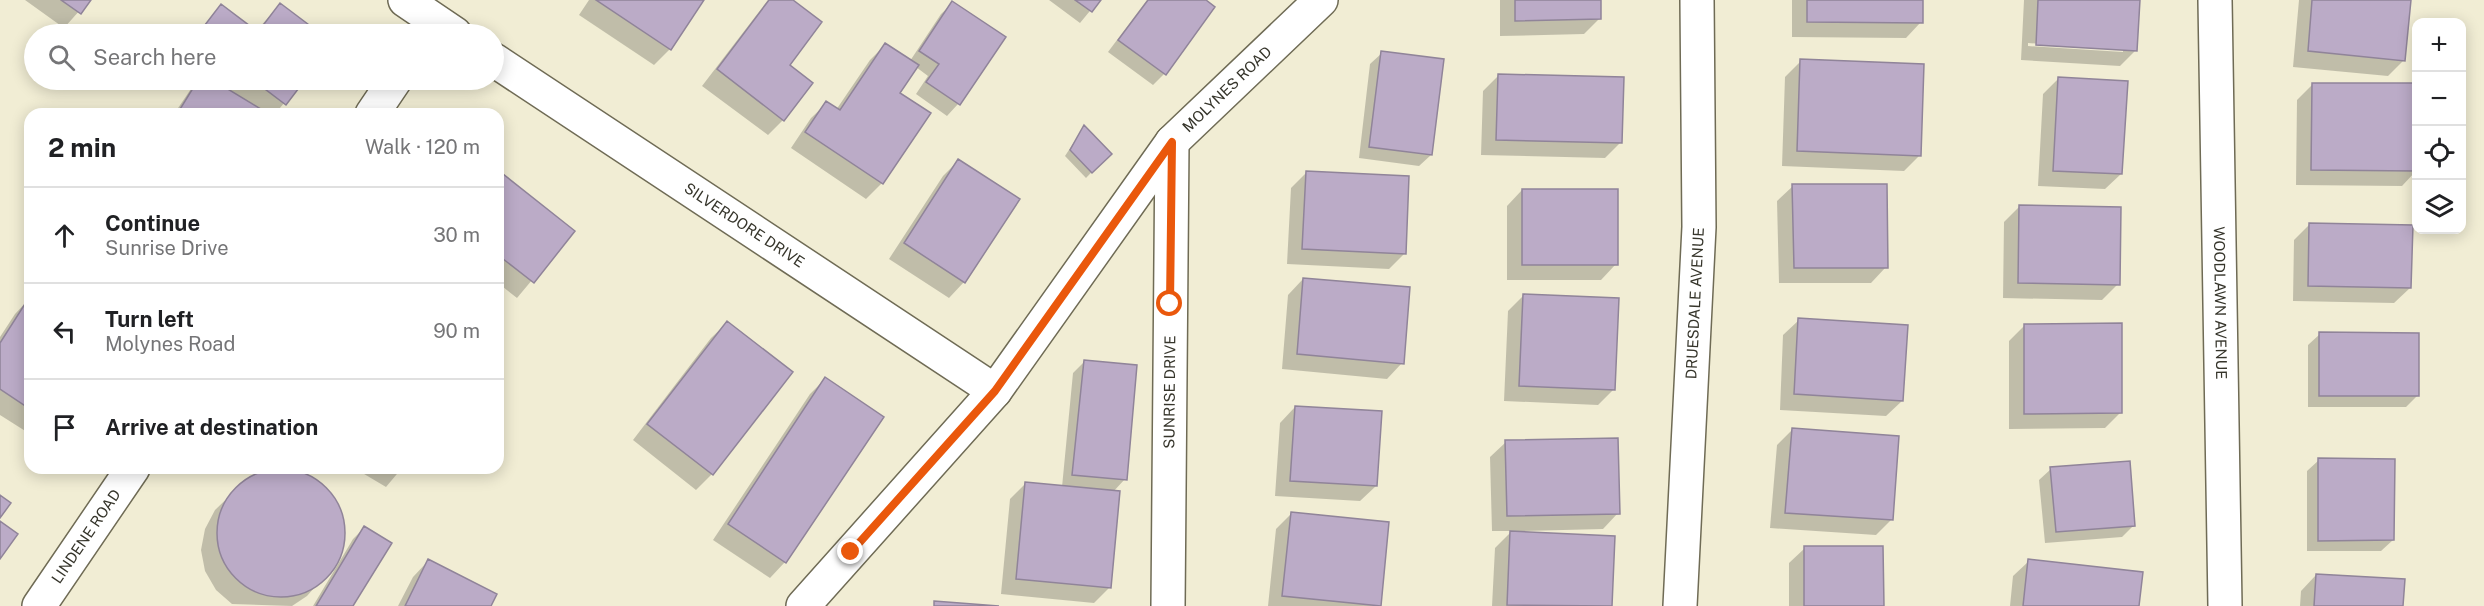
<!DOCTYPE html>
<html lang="en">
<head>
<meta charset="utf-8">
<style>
	body { margin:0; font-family:"Public Sans",sans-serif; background:#f6f6f6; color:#202124 }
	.controls { position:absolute; right:18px; top:18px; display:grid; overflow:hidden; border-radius:12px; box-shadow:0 3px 15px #0003 }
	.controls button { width:54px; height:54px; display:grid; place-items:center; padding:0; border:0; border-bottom:2px solid #e0e0e0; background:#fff; color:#202124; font:30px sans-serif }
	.stop { position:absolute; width:18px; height:18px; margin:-14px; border:4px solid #ea580c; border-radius:50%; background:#fff }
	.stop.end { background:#ea580c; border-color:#fff; box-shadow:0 2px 6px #0008 }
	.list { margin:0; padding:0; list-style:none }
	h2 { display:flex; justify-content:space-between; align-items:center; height:78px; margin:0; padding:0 24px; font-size:26px }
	h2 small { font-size:20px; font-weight:400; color:#757577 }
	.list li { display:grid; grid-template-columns:39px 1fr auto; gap:18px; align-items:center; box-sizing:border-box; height:96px; padding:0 24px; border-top:2px solid #e0e0e0 }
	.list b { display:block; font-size:22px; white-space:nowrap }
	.list p { margin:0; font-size:20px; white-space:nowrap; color:#757577 }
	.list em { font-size:20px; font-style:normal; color:#757577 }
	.icon { flex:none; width:33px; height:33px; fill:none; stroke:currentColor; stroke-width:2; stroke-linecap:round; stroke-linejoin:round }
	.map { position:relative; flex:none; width:2484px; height:606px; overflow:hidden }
	.search { position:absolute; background:#fff; box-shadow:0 3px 15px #0003; left:24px; top:24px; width:480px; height:66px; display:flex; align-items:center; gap:15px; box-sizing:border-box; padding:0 21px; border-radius:33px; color:#757577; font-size:22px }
	.panel { position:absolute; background:#fff; box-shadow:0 3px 15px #0003; left:24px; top:108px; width:480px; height:366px; border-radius:18px }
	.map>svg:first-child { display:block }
	.shadow { fill:#0003; fill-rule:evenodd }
	.building { fill:#bbabc7; stroke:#908499; stroke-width:1.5 }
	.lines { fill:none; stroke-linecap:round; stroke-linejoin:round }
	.minor-casing { stroke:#6f6b55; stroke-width:36 }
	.minor { stroke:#fff; stroke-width:33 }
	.route { stroke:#ea580c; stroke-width:8 }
	.labels { text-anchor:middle; stroke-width:6; stroke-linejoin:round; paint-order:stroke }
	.street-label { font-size:15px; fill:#36352b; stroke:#f1edd4 }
</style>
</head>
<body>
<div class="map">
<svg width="2484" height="606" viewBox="0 0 2484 606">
	<rect width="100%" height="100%" fill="#f1edd4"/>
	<path class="shadow" d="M25,0H89L64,28Z
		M589,0H703L670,49L654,65L579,15Z
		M768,0H791L783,120L768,135L702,86Z
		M1049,0H1099L1080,23Z
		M1147,0H1203L1164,74L1153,85L1108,52Z
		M1500,0H1599L1600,18L1584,34L1500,36Z
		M1792,0H1922L1921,22L1906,38L1792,37Z
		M2024,0H2139L2136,50L2120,66L2021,60ZM2028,43L2123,49V52L2028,46Z
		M2299,0H2409L2404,60L2388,76L2293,67Z
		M953,3L1004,37L958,104L947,116L916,94L928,76L916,67L898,94L882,183L866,199L791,148L811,118L827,103L836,110L870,60L885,45L910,61L941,14Z
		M280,5L318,34H196L221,6L255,32Z
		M1382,53L1431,155L1419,166L1359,158L1370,64Z
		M1801,61L1919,156L1904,171L1782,166L1785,77Z
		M1498,76L1621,142L1605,158L1481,155L1483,91Z
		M2058,79L2121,174L2105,189L2038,186L2043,94Z
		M197,80H210L229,91L231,89L217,80H303L275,114H174Z
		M2313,84L2416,85V171L2402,186L2296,185L2297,100Z
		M1084,127L1109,154L1086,178L1065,156Z
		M959,160L964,282L949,298L889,259L943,176Z
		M498,172L573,231L517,298L498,283Z
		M1307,172L1404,254L1389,269L1287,264L1291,188Z
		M1793,186L1886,267L1871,283H1779L1777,201Z
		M1522,190L1616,264L1601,280H1507V206Z
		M2020,206L2118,284L2102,300L2003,298L2004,222Z
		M2310,224L2410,288L2394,303L2293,301L2294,240Z
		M1303,279L1402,363L1387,379L1282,369L1288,295Z
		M1524,295L1613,390L1598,405L1504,401L1508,311Z
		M30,298V434L0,415V337L15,314Z
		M1799,320L1902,401L1886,416L1780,410L1783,335Z
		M727,323L791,372L712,474L696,490L633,440L711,338Z
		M2024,326L2121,412L2105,428L2009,429V341Z
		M2320,334L2417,396L2406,407H2308V345Z
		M1084,362L1125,479L1113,492L1110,587L1094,603L1001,594L1010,499L1025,484L1062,487L1073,373Z
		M825,379L785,562L770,578L713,540L810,394Z
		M1295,407L1376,486L1360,501L1275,496L1280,423Z
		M1792,430L1892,519L1876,535L1770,528L1777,445Z
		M1506,442L1618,513L1603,529L1521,531V533L1613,537L1610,606H1492L1495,548L1512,531H1492L1490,457Z
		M2319,460L2393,540L2381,551H2307V471Z
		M354,468H402L386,487Z
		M2051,469L2134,525L2122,537L2045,543L2039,480Z
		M289,470L309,477L325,489L337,505L343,524L342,544L336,563L307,596L292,606L232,604L216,590L205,571L201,550L205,529L215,510L247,479L267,471Z
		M1292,513L1388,524L1379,606H1268L1276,529Z
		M364,528L352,606H313L353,539Z
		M1805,548L1882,606H1789V563Z
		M428,561L490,606H398L413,577Z
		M2029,561L2137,606H2010L2013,576Z
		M2316,575L2402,606H2300L2301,591Z"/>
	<path class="building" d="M61,0H91L81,14Z
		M596,0H704L671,50Z
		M769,0H793L822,22L790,65L813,83L784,121L717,69Z
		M1075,0H1101L1092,12Z
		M1148,0H1206L1215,7L1166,75L1118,40Z
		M1515,0H1601V19L1515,21Z
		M1807,0H1923V23L1807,22Z
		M2038,0H2140L2137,51L2036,45Z
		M2312,0H2411L2405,61L2308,51Z
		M952,1L1006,37L960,105L926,82L939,64L919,51Z
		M280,3L321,34H198L221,4L258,32Z
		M885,43L919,65L900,93L931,113L883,184L805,132L826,101L840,110Z
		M1381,51L1444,59L1432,155L1369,147Z
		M1800,59L1924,64L1921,156L1797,151Z
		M1498,74L1624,77L1622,143L1496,140Z
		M2058,77L2128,81L2122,174L2053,171Z
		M198,80H213L269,114H177Z
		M253,80H305L286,105Z
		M2312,83H2416V171L2311,170Z
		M1084,125L1112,154L1092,173L1070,150Z
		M958,159L1020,199L965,283L904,243Z
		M498,170L575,231L534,283L498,255Z
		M1306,171L1409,176L1406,254L1302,249Z
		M1792,184H1887L1888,268H1794Z
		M1522,189H1618V265H1522Z
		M2019,205L2121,207L2120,285L2018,283Z
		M2309,223L2413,225L2411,288L2308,286Z
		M1303,278L1410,287L1404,364L1297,354Z
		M1523,294L1619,298L1615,390L1519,386Z
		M30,296V409L0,389V343Z
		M1798,318L1908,325L1903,401L1794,394Z
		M727,321L793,372L713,475L647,424Z
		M2122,323V413L2024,414V324Z
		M2319,332L2419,333V396H2319Z
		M1084,360L1137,365L1127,480L1072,475Z
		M825,377L884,417L786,563L728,524Z
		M1295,406L1382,411L1377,486L1290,481Z
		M1792,428L1899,436L1893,520L1785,513Z
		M1618,438L1620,514L1507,516L1505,440Z
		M2318,458L2395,459L2394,540L2318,541Z
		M2130,461L2135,526L2056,532L2050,467Z
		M217 533a64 64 0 1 1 128 0a64 64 0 1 1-128 0Z
		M1025,482L1120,491L1111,588L1016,579Z
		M0,495L11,503L0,518Z
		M1291,512L1389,522L1381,606L1282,596Z
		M0,521L18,534L0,559Z
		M364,526L392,543L353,606H316Z
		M1510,531L1615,536L1612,606L1507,605Z
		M1804,546H1883L1884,606H1804Z
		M428,559L497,594L491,606H405Z
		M2028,559L2143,572L2139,606H2023Z
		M2316,574L2405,579L2403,606H2314Z
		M934,601L999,606H934Z"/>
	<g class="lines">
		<defs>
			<g id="minor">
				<path d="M405,0L455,34"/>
				<path id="s1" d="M2215,0L2225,606"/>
				<path id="s2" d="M494,60L995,391"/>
				<path d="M372,114L395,80"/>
				<path id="s3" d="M39,606L133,468"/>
				<path id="s4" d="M803,606L995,391L1172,142L1321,0"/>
				<path id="s5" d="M1168,606L1172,142"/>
				<path id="s6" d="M1680,606L1699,227L1697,0"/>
			</g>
		</defs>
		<use href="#minor" class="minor-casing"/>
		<use href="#minor" class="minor"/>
	</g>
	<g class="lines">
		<path class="route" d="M851,552L995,391L1172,142L1170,304"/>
	</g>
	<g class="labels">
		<g class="street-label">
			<text dy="5" stroke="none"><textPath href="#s4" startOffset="670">MOLYNES ROAD</textPath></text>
			<text dy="5" stroke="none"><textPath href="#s2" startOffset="300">SILVERDORE DRIVE</textPath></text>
			<text dy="5" stroke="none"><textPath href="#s6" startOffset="303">DRUESDALE AVENUE</textPath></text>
			<text dy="5" stroke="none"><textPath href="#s1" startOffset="303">WOODLAWN AVENUE</textPath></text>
			<text dy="5" stroke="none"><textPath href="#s5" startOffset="214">SUNRISE DRIVE</textPath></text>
			<text dy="5" stroke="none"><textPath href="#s3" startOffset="84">LINDENE ROAD</textPath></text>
		</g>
	</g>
</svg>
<div class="controls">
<button>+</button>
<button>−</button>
<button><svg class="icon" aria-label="locate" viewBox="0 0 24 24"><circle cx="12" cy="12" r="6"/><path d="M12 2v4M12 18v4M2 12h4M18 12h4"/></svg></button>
<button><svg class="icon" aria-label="layers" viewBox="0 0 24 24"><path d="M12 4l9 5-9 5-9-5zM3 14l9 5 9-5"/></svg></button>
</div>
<div class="stop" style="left:1170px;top:304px"></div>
<div class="stop end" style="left:851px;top:552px"></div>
<div class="search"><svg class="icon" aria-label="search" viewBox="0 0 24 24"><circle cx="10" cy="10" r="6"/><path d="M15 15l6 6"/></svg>Search here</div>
<section class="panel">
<h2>2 min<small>Walk · 120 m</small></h2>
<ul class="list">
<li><svg class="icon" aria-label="ahead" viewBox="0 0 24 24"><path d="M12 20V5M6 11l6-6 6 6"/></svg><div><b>Continue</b><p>Sunrise Drive</p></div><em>30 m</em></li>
<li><svg class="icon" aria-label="left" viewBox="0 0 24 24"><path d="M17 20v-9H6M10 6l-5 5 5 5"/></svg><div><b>Turn left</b><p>Molynes Road</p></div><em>90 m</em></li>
<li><svg class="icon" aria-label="arrive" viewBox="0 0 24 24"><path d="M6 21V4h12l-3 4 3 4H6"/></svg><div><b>Arrive at destination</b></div></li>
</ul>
</section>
</div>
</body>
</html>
